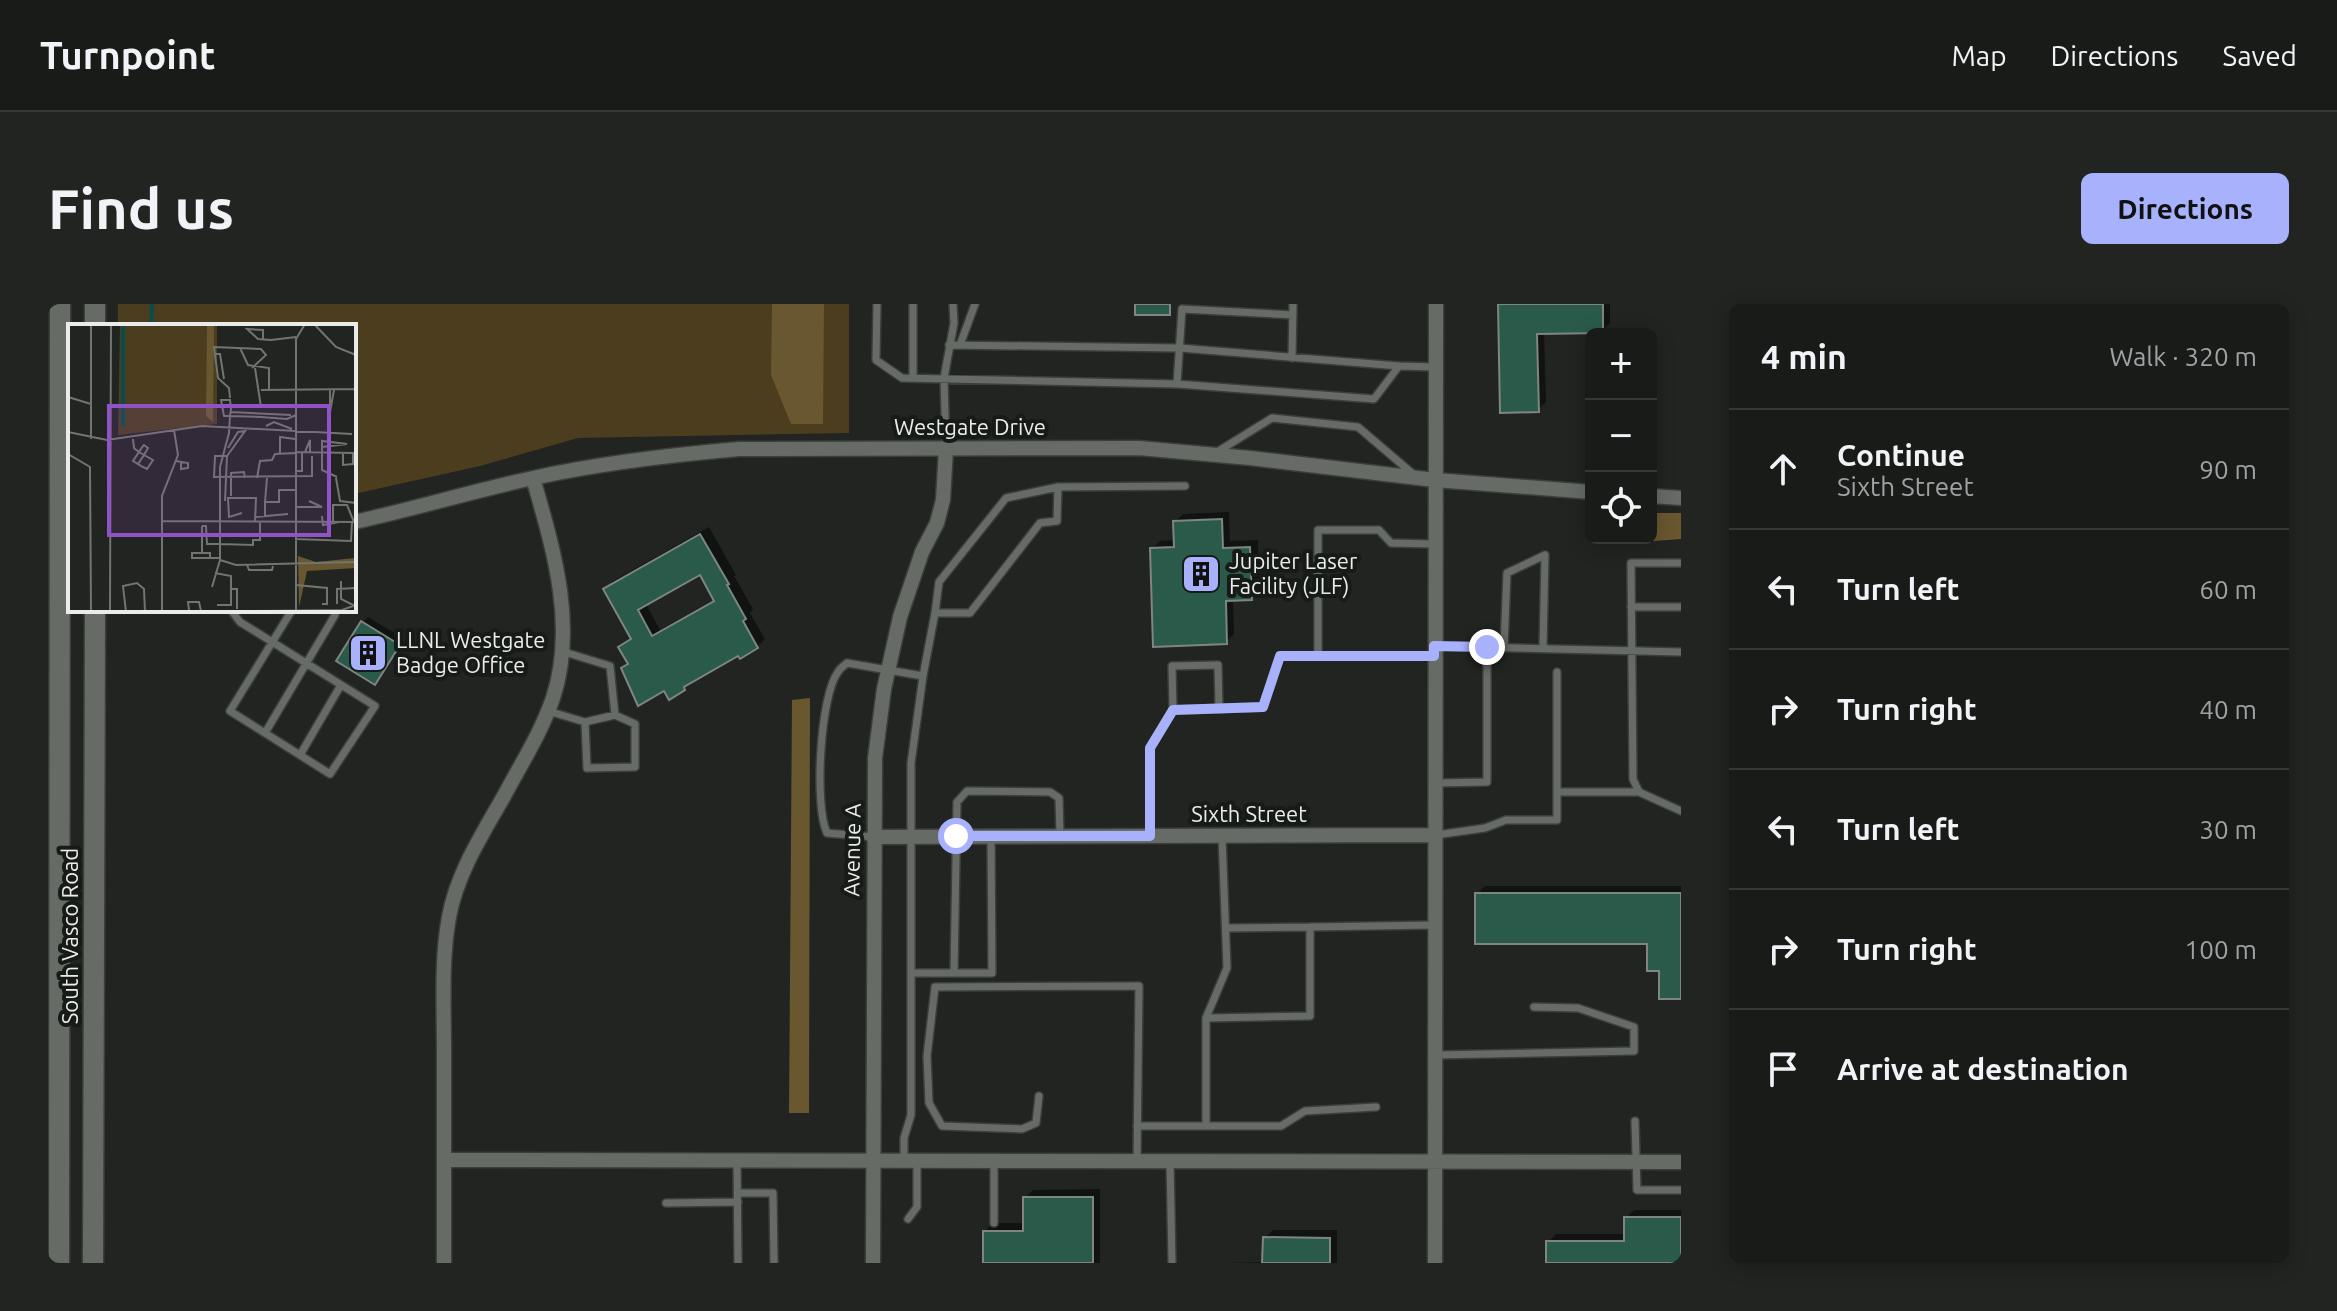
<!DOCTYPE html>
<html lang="en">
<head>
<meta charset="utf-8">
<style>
	body { margin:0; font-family:Ubuntu,sans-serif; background:#222421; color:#f1f3f6 }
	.controls { position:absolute; right:24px; top:24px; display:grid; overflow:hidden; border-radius:12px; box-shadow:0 4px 20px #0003 }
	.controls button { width:72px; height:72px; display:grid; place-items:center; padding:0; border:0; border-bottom:2px solid #373937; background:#191b18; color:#f1f3f6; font:40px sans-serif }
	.stop { position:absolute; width:24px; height:24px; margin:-18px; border:6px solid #a7b1fc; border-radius:50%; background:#fff }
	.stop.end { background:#a7b1fc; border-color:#fff; box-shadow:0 2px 8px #0008 }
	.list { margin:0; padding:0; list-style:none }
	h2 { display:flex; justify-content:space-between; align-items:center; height:104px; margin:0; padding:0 32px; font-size:34px }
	h2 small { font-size:26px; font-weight:400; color:#9fa1a2 }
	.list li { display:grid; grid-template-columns:52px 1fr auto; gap:24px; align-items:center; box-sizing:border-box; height:120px; padding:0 32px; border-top:2px solid #373937 }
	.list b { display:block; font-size:30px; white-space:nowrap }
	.list p { margin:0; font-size:26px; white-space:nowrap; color:#9fa1a2 }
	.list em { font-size:26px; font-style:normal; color:#9fa1a2 }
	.icon { flex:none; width:44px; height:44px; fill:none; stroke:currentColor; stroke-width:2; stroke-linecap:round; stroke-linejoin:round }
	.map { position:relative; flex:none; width:1633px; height:959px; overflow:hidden; border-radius:12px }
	header { display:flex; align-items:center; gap:48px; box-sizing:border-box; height:112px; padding:0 40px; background:#191b18; border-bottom:2px solid #373937 }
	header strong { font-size:38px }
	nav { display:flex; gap:44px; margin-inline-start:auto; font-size:28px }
	.intro { display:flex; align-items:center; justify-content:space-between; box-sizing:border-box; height:192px; padding:0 48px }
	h1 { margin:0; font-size:56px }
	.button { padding:20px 36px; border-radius:12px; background:#a7b1fc; color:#111; font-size:28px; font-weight:700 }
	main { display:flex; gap:48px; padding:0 48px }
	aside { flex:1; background:#191b18; border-radius:12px; box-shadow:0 4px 20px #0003 }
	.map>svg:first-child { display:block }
	.green { fill:#4b3d1e }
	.forest { fill:#69572f }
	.shadow { fill:#0007; fill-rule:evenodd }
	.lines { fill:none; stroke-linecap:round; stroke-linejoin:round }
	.stream { stroke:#094c4d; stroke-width:4 }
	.building { fill:#2a5b4a; stroke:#7e8582; stroke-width:2; fill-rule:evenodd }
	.service-casing { stroke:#3b3f3b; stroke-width:10 }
	.minor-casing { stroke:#3b3f3b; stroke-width:17 }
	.secondary-casing { stroke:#3b3f3b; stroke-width:23 }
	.service { stroke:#676b66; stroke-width:7 }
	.minor { stroke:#676b66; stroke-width:14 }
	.secondary { stroke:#676b66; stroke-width:20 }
	.route { stroke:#a7b1fc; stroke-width:10 }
	.labels { text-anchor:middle; stroke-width:8; stroke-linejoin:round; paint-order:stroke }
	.street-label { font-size:22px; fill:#eaece9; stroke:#171b17 }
	.poi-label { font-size:22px; fill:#eaece9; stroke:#171b17; text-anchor:start }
	.inset-river { fill:none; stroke:#094c4d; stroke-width:4 }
	.inset-road { fill:none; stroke:#717470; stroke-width:2 }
	.view { fill:#9152c7; fill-opacity:0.15; stroke:#9152c7; stroke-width:4 }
	.inset-edge { fill:none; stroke:#eaece9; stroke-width:4 }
</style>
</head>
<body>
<header>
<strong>Turnpoint</strong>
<nav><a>Map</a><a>Directions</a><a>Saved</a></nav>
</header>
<div class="intro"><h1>Find us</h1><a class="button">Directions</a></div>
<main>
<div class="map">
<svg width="1633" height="959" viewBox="0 0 1633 959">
	<rect width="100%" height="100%" fill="#212420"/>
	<path class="green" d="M70,0H801V129L530,134L432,162L306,190V22H70Z"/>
	<path class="forest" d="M724,0H776L775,120H743L723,71Z
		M1603,209H1633V235L1593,238L1584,234H1603Z
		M762,394L761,809H741L744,396Z"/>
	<path class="shadow" d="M1452,0H1562V19L1554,27L1496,28L1498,98L1490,106Z
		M1181,208L1182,237L1210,236L1211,286L1203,294L1185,295L1186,330L1178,338L1104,245L1112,237L1128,236L1127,218L1135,210Z
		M661,223L688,271L686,272L705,305L702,309L717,335L709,343L691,349L644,377L636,385L616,384L576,364L581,358L573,343L584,333L557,285L565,277ZM653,269L667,295L612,326L598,300Z
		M320,313L356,335L327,378L315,318Z
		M1437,582H1633V693L1613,665L1601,638L1429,590Z
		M1052,885V959H937V927L945,919H977V894L985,886Z
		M1586,906H1633V959H1500V938L1508,930H1578V914Z
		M1225,926H1289V959H1175L1217,958V934Z"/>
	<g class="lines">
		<path class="stream" d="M103,22L104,0"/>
	</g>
	<path class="building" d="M1087,0H1122V11H1087Z
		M1450,0H1555V29L1489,30L1491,108L1452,109Z
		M1174,215L1175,244L1202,243L1204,296L1178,297L1179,340L1105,343L1102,244L1126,243L1125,217Z
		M652,230L681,280L679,281L698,315L695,317L710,344L692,355L690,352L636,383L637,386L621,396L616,387L590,402L573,364L580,360L570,343L583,335L555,285ZM652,271L666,297L604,332L590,306Z
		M313,317L352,341L327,381L288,357Z
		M1427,589H1633V695H1611V667H1599V640H1427Z
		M975,893H1045V959H935V927H975Z
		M1576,913H1633V959H1498V937H1576Z
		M1215,933L1282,934V959H1214Z"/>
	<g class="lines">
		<defs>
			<path id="service" d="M829,0L828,56L854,74L1129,80L1326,95L1351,62L1387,63
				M865,0V74
				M901,41L1132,44L1351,62
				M912,41L927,0
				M1244,54L1245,0
				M1129,80L1134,5L1245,11
				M898,145L896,74L906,19L905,0
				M1169,148L1224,114L1310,123L1365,170
				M1010,183L1137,182
				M1633,259H1583L1585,475L1591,488L1633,507
				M1583,303H1633
				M183,306L192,318L327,402L282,470L182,407L244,306
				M1388,342L1633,348
				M1456,343L1459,269L1497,251L1495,344
				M513,347L562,362L567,411
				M1270,352V226H1331L1343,239L1386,240
				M1125,406L1124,362L1170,361L1171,405
				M500,407L537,418L567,411L587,420V463L539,464L537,418
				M217,429L287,311L286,306
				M252,451L293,381
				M1388,479L1439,478V343
				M1509,488H1591
				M1388,531L1437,524L1458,516H1509V368
				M1102,532V444L1125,406L1215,403L1232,352H1386
				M825,533L779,529C766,502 772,392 790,368C792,364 796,362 799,359L875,372L887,309H922L992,219L1009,217L1010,183L958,194L891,278L887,309
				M1178,624L1262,623
				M863,669H944L943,532
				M906,669L909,498L919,487L1002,488L1011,494L1012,532
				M1158,714L1179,664L1174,532
				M1386,751L1586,747V723L1530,704L1486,703
				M991,792L988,819L974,825L894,822L881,799L879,752L887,683L1091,682L1089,857
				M1587,817L1589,886H1633
				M1089,822H1233L1257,807L1328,803
				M1158,822V714L1262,712V623L1386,621
				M689,857L690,959
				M856,857V834L863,811V459L875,372
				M946,857V919
				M1122,857L1124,959
				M690,889H725L726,959
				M618,899L690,898
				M860,915L869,903V857"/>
			<path id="minor" d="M1603,192L1633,194
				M306,218C366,205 425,187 485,174C552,159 622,151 691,145L1091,144L1202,154L1387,176L1543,188
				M825,533L1385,531
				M396,856L1633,858
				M396,959C396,888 396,817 396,746C396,702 393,657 401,613C409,569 434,531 456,492C473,460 493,429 505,394C529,321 505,244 485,174
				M825,959L827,454L836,385L852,313L874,248L889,219L895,196L898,145
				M1387,959L1388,0"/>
			<path id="secondary" d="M47,22V0
				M11,959L12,0
				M45,959L47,306"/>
		</defs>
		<use href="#service" class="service-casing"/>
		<use href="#minor" class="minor-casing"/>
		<use href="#secondary" class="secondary-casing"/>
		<use href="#service" class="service"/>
		<use href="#minor" class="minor"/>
		<use href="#secondary" class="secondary"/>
	</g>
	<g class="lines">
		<path class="route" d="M908,532H1102V444L1125,406L1215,403L1232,352H1386V342L1439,343"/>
	</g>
	<defs>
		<symbol id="building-square" viewBox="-11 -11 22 22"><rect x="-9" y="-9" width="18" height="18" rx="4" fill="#a7b1fc" stroke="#171b17"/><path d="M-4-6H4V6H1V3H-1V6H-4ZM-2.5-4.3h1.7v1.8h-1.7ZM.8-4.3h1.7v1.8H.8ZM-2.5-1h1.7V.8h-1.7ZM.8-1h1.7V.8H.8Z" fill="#111"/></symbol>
	</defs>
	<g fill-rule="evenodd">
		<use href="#building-square" x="1131" y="248" width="44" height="44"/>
		<use href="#building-square" x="298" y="327" width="44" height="44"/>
	</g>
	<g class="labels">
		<g class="street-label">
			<text x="922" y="131">Westgate Drive</text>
			<text x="1201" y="518">Sixth Street</text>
			<text transform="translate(804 546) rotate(-89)" y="8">Avenue A</text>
			<text transform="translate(22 632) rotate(-90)" y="8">South Vasco Road</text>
		</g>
		<g class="poi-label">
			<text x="1181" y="265">Jupiter Laser<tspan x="1181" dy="25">Facility (JLF)</tspan></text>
			<text x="348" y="344">LLNL Westgate<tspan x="348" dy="25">Badge Office</tspan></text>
		</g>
	</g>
	<g transform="translate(20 20)">
		<rect width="288" height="288" fill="#212420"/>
		<path d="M52,0H149V100L50,111Z" fill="#4b3d1e"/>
		<path d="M139,0H146L145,98L138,92ZM230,232L248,238L287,234L288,244L239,247L231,283Z" fill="#69572f"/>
		<path class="inset-river" d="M55,102V0"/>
		<path class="inset-road" d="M246,0L268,23L288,31M195,16V6L179,5L190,15L203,16L228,13M172,24L180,41L201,44V66M147,30H152L156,55M288,33V71M187,44L193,83M193,66L288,65M262,66V88L266,66M0,73L23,80M162,74L161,64L150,54L146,23L193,25L198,31L184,44M162,88L223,91M198,102L206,98L224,105M0,108L39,116L134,102L284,110M23,115V0M65,115L66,124L67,125L71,128L76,131L85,136L79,145L75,143L65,137L75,122L76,121L80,124L76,131L70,140M254,123L279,120L254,117V146L269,153M160,124L170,108L177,107L159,132H147L146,153L244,152V132M227,128L285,129V140L275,141V129M237,128L242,116V129M0,130L22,143L23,288M212,130V113L227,115M108,137L120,139V144L113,145V138M227,147H234V128M189,154L192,137L204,136L207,130L227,129M268,154L272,177L288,179M163,172V149L176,148L177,154M157,177L159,132M197,178L199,154M227,183H254L241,177M174,189L161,193L160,174H188L187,198M254,192L255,201L271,198M187,193L220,190M197,193V178H211V166H227M94,197L288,198M265,198V181H279L286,198M134,202H138L139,220H152M134,202V229M227,215L283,217L284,198M152,220L185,221V216H192V198M142,234V229H124V234H152M152,236L168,241L287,238M179,241L181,246H204L205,242M147,249L163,252V281H149M273,257V275L287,282M228,261L259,264V280H254M144,263L152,236V143L161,109L162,92L163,85L162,76H153L156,92H162L193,93L219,95L228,91M163,265H169V285M269,280V265L288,264M121,286L120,278H131L133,287M42,288L43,0M58,288L55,262L69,259L76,265L77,288M94,288V172L110,131L106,106M110,288L274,286L288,281M228,288V15L237,0"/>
		<path class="view" d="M41,82H261V211H41Z"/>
		<rect width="288" height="288" class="inset-edge"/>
	</g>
</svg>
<div class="controls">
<button>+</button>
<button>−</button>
<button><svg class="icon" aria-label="locate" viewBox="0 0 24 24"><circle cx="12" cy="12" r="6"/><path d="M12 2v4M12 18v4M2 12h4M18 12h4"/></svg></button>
</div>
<div class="stop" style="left:908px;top:532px"></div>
<div class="stop end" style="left:1439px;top:343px"></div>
</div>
<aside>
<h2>4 min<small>Walk · 320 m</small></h2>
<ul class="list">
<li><svg class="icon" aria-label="ahead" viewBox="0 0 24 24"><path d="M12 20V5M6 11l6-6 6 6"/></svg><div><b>Continue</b><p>Sixth Street</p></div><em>90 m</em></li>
<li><svg class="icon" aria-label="left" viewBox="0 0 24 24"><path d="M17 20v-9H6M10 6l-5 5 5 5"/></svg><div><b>Turn left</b></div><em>60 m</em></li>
<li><svg class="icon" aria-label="right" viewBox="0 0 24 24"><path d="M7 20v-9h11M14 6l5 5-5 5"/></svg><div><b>Turn right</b></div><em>40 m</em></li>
<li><svg class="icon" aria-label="left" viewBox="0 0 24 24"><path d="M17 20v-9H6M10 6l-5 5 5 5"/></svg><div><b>Turn left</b></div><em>30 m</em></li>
<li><svg class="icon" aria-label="right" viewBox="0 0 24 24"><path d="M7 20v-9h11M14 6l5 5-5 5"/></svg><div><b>Turn right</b></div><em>100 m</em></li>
<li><svg class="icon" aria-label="arrive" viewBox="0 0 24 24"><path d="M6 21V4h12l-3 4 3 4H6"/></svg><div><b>Arrive at destination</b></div></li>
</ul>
</aside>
</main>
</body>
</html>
